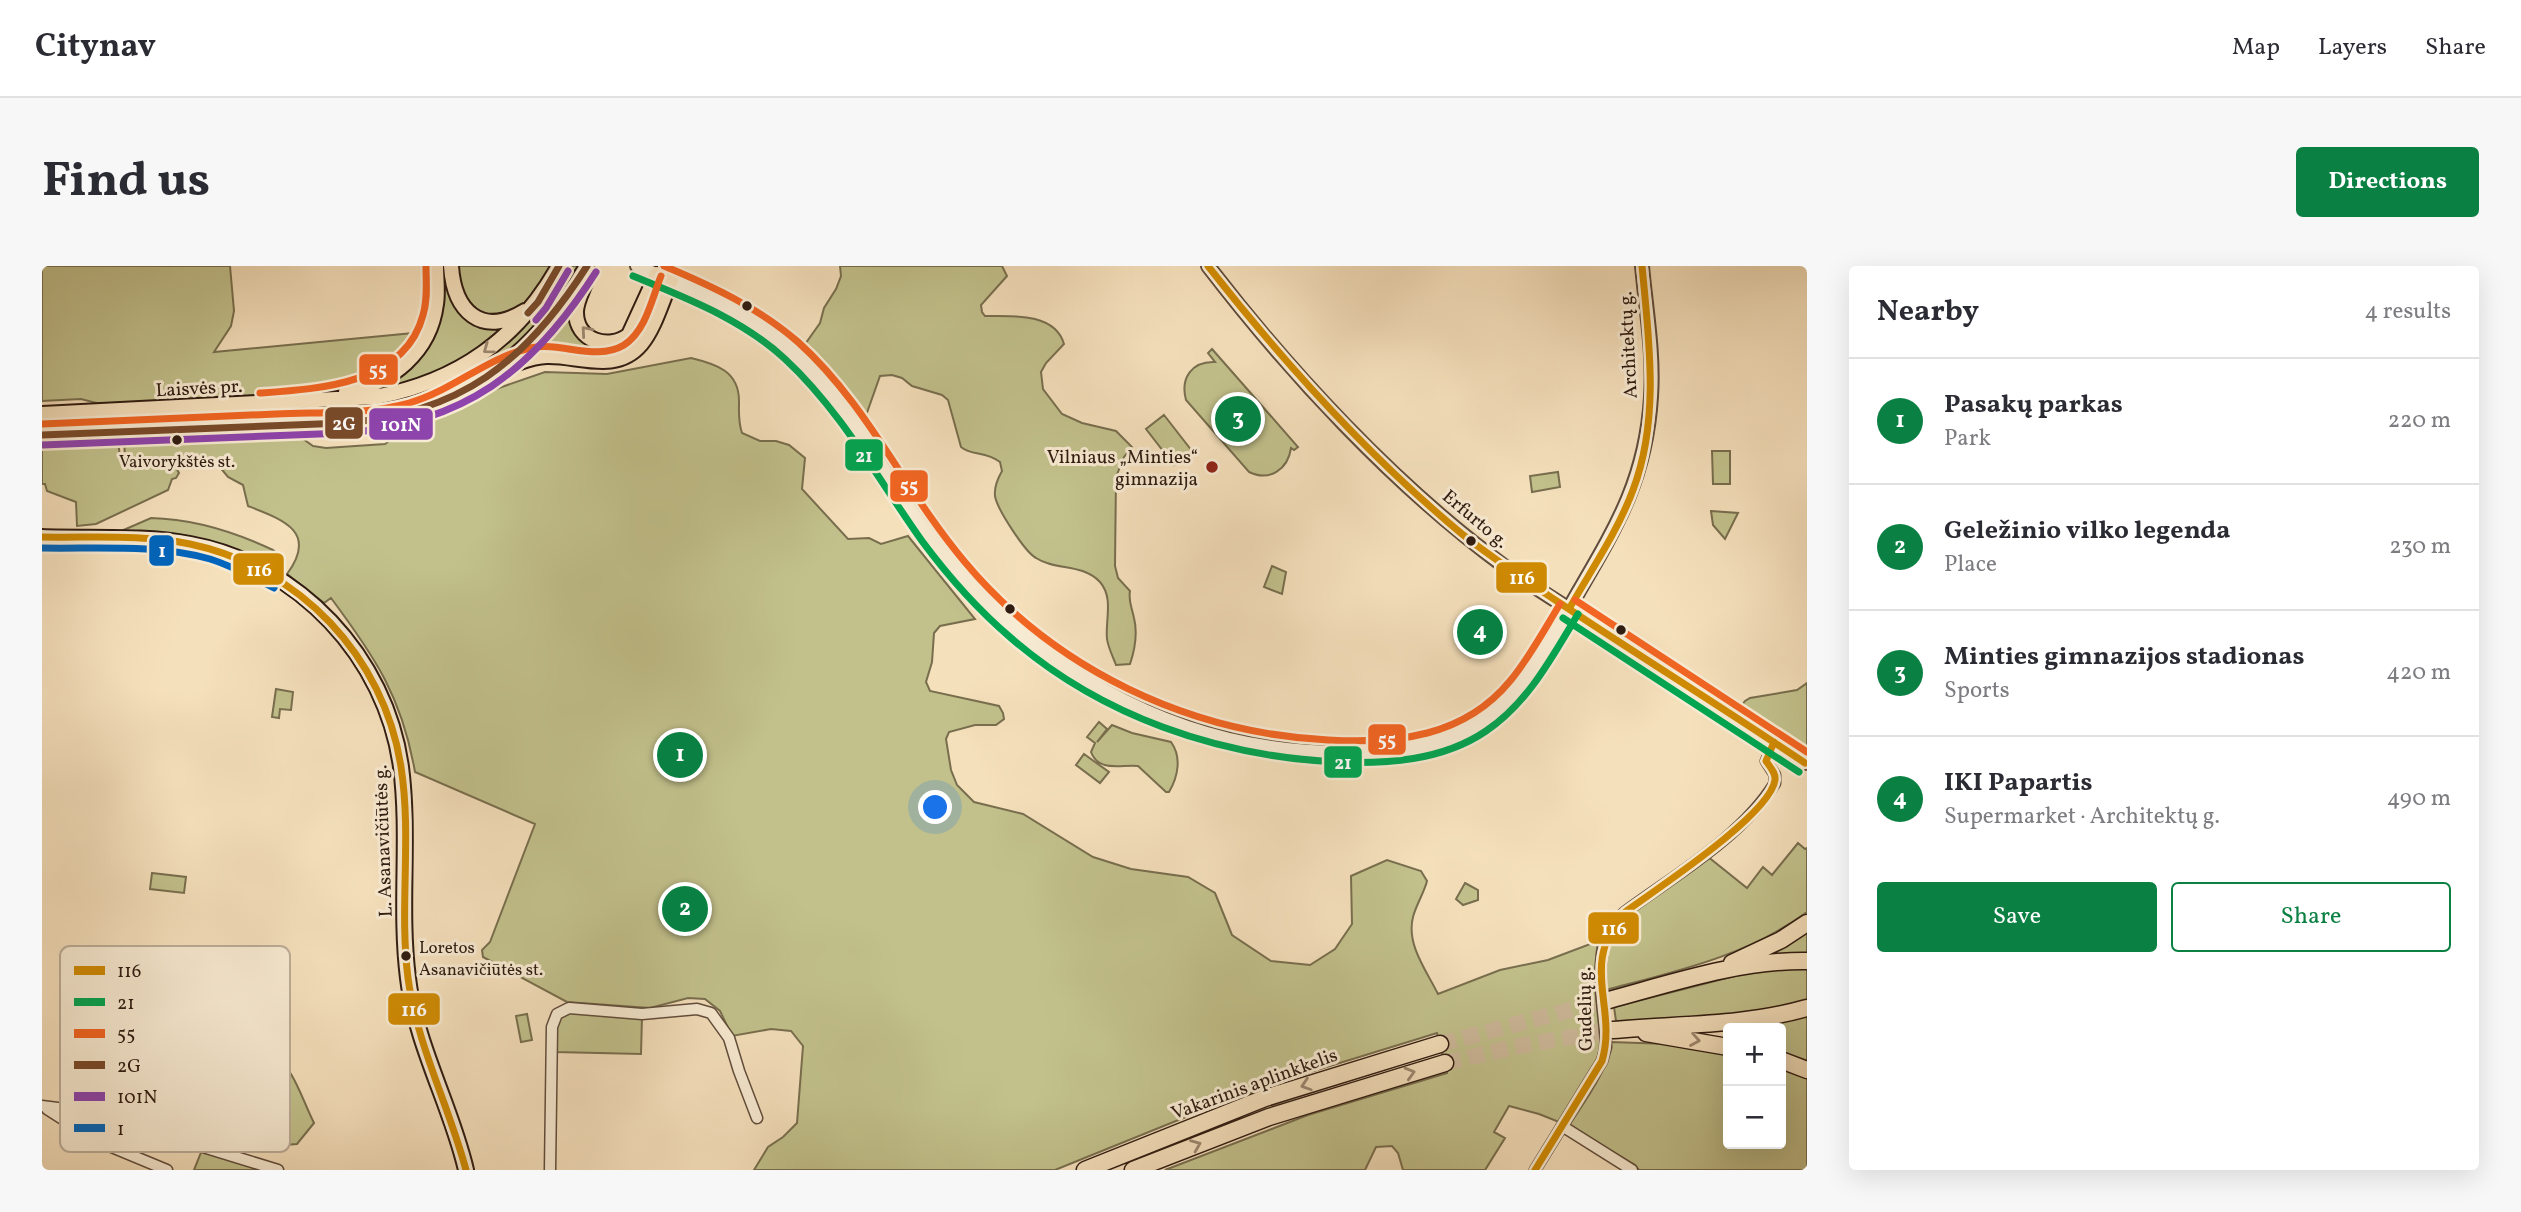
<!DOCTYPE html>
<html lang="en">
<head>
<meta charset="utf-8">
<style>
	body { margin:0; font-family:Vollkorn,serif; background:#f7f7f7; color:#2b2b33 }
	.controls { position:absolute; right:21px; bottom:21px; display:grid; overflow:hidden; border-radius:7px; box-shadow:0 7px 28px #0002 }
	.controls button { width:63px; height:63px; display:grid; place-items:center; padding:0; border:0; border-bottom:2px solid #e1e1e2; background:#fff; color:#2b2b33; font:35px sans-serif }
	.you { position:absolute; left:894px; top:542px; width:24px; height:24px; margin:-18px; border:5px solid #fff; border-radius:50%; background:#1a73e8; box-shadow:0 0 0 10px #1a73e833 }
	.badge { display:grid; place-items:center; width:46px; height:46px; border-radius:50%; background:#0b8043; color:#fff; font-size:23px; font-weight:700 }
	.pin { position:absolute; translate:-50% -50%; border:4px solid #fff; box-shadow:0 2px 7px #0006 }
	.list { margin:0; padding:0; list-style:none }
	h2 { display:flex; justify-content:space-between; align-items:center; height:91px; margin:0; padding:0 28px; font-size:30px }
	h2 small { font-size:23px; font-weight:400; color:#7c7c81 }
	.list li { display:grid; grid-template-columns:46px 1fr auto; gap:21px; align-items:center; box-sizing:border-box; height:126px; padding:0 28px; border-top:2px solid #e1e1e2 }
	.list b { display:block; font-size:26px; white-space:nowrap }
	.list p { margin:0; font-size:23px; white-space:nowrap; color:#7c7c81 }
	.list em { font-size:23px; font-style:normal; color:#7c7c81 }
	.actions { display:flex; gap:14px; padding:21px 28px }
	.actions a { flex:1; padding:16px 0; border:2px solid #0b8043; border-radius:7px; text-align:center; font-size:24px; color:#0b8043 }
	.actions .main { background:#0b8043; color:#fff }
	.map { position:relative; flex:none; width:1765px; height:904px; overflow:hidden; border-radius:7px }
	header { display:flex; align-items:center; gap:42px; box-sizing:border-box; height:98px; padding:0 35px; background:#fff; border-bottom:2px solid #e1e1e2 }
	header strong { font-size:33px }
	nav { display:flex; gap:38px; margin-inline-start:auto; font-size:24px }
	.intro { display:flex; align-items:center; justify-content:space-between; box-sizing:border-box; height:168px; padding:0 42px }
	h1 { margin:0; font-size:49px }
	.button { padding:18px 32px; border-radius:7px; background:#0b8043; color:#fff; font-size:24px; font-weight:700 }
	main { display:flex; gap:42px; padding:0 42px }
	aside { flex:1; background:#fff; border-radius:7px; box-shadow:0 7px 28px #0002 }
	.map>svg:first-child { display:block }
	.green { fill:#c2c18c; stroke:#786e4e; stroke-width:2 }
	.lines { fill:none; stroke-linecap:round; stroke-linejoin:round }
	.trunk-tunnel { stroke:#cdb99a; stroke-width:16; stroke-dasharray:16 8; stroke-linecap:butt }
	.minor-casing { stroke:#604c3c; stroke-width:13 }
	.tertiary-casing { stroke:#604c3c; stroke-width:16 }
	.secondary-casing { stroke:#2f1b11; stroke-width:18 }
	.primary-casing { stroke:#2f1b11; stroke-width:18 }
	.trunk-casing { stroke:#2f1b11; stroke-width:19 }
	.minor { stroke:#f8ebd3; stroke-width:10 }
	.tertiary { stroke:#f8ebd3; stroke-width:12 }
	.secondary { stroke:#f8ebd3; stroke-width:14 }
	.primary { stroke:#f5e0bc; stroke-width:14 }
	.trunk { stroke:#f5e0bc; stroke-width:16 }
	.bus-1-casing { stroke:#f8ebd3; stroke-width:12 }
	.bus-2-casing { stroke:#f8ebd3; stroke-width:12 }
	.bus-3-casing { stroke:#f8ebd3; stroke-width:12 }
	.bus-4-casing { stroke:#f8ebd3; stroke-width:12 }
	.bus-5-casing { stroke:#f8ebd3; stroke-width:12 }
	.bus-6-casing { stroke:#f8ebd3; stroke-width:12 }
	.bus-1 { stroke:#cf8a03; stroke-width:7 }
	.bus-2 { stroke:#00a651; stroke-width:7 }
	.bus-3 { stroke:#f26522; stroke-width:7 }
	.bus-4 { stroke:#7a4b2a; stroke-width:7 }
	.bus-5 { stroke:#8e44ad; stroke-width:7 }
	.bus-6 { stroke:#0065bd; stroke-width:7 }
	.oneway { stroke:#9c876f }
	.bus-dot { fill:#2f1b11; stroke:#f8ebd3; stroke-width:2.5 }
	.poi-dot { fill:#8f2418; stroke:#f8ebd3; stroke-width:2.5 }
	.labels { text-anchor:middle; stroke-width:6; stroke-linejoin:round; paint-order:stroke }
	.bus-label { font-size:17px; fill:#2f1b11; stroke:#f8ebd3 }
	.street-label { font-size:19px; fill:#2f1b11; stroke:#f8ebd3 }
	.poi-label { font-size:19px; fill:#2f1b11; stroke:#f8ebd3; text-anchor:end }
	.key { fill:#f8ebd3; stroke:#bcad99; stroke-width:2 }
	.key-label { font-size:19px; fill:#2f1b11 }
	.line-badge { stroke:#f8ebd3; stroke-width:2.5 }
	.badge-label { font-size:19px; text-anchor:middle; font-weight:bold; fill:#fff }
</style>
</head>
<body>
<header>
<strong>Citynav</strong>
<nav><a>Map</a><a>Layers</a><a>Share</a></nav>
</header>
<div class="intro"><h1>Find us</h1><a class="button">Directions</a></div>
<main>
<div class="map">
<svg width="1765" height="904" viewBox="0 0 1765 904">
	<rect width="100%" height="100%" fill="#f5e0bc"/>
	<filter id="stains"><feTurbulence type="fractalNoise" baseFrequency=".00286" numOctaves="4"/><feColorMatrix values="0 0 0 0 .2 0 0 0 0 .09 0 0 0 0 .02 0 0 0 .5 -.17"/></filter>
	<radialGradient id="worn" r=".72"><stop offset=".6" stop-color="#630" stop-opacity="0"/><stop offset="1" stop-color="#630" stop-opacity=".3"/></radialGradient>
	<path class="green" d="M0,0H188L192,45L189,60L172,86L382,66L351,104L306,123L66,140L39,133L0,135Z
		M398,0H403C407,52 421,47 465,60L438,83L386,112L330,126L371,99Z
		M412,0H509C494,24 480,51 448,49C440,49 430,44 424,37C417,29 415,10 412,0Z
		M526,0H539L523,30L455,99L397,132L330,150H272L270,145L276,141C305,139 335,139 362,132C428,115 495,60 526,0Z
		M798,0H960L965,10L939,39L940,46L943,50C968,50 1013,46 1022,78L1004,97L999,106L1001,123L1020,148L1040,157L1074,165L1090,181L1082,191L1074,211L1073,300L1076,312L1088,325C1086,335 1090,342 1092,352C1096,368 1093,383 1088,398L1074,399C1071,391 1066,381 1065,373C1063,355 1072,332 1058,316C1040,297 1014,305 994,292C983,286 955,243 953,230C952,221 956,212 960,205L958,196C943,185 930,190 919,181L906,134L900,129L870,120L860,112L850,109L838,110L821,158L791,117L759,84L778,57L782,42L794,23L799,10Z
		M613,28L617,30L594,77L570,90L487,87L509,65L529,38L531,57L569,81Z
		M1170,83L1256,181L1252,184L1249,182C1246,203 1228,216 1207,206L1144,134C1138,112 1150,95 1173,96L1166,87Z
		M649,92C674,98 697,105 697,135C697,147 696,155 700,167L718,175H734L747,179L763,192L760,223L806,273L827,272L839,278L866,270L933,353L898,360L892,367L890,396L884,416L888,425L957,440L961,447L962,453L954,459H933L907,466L904,473L909,504L915,519L932,536L981,548L1051,591L1089,603L1146,611L1173,627L1190,669L1229,695L1268,699L1293,683L1310,658L1309,610L1345,594L1379,605L1385,615C1382,627 1374,639 1371,651C1364,678 1384,704 1396,728L1458,704L1506,694L1556,675C1549,713 1564,755 1556,790C1551,811 1528,836 1517,856L1497,848L1467,840L1452,866L1463,872L1443,904H1361L1356,887L1350,880L1334,881L1323,904H1123L1266,849L1405,807L1395,767L1262,808L1171,840L1013,904H712L726,881L741,871L755,857L761,780L749,765L729,763L690,770L678,745L663,733L646,732L608,742L525,736L441,691L440,684L448,676L493,558L373,506C360,431 333,391 289,332L282,337L245,308C276,266 242,254 206,240L201,219L186,211L177,200L135,196L133,200L137,207L134,212L130,213L126,224L54,258L35,260L34,236L5,225L3,218H0V174L76,171L78,193H83L82,172L97,173L115,178L257,170L271,180L284,182L343,178L372,157L448,125L503,106L565,108Z
		M250,142L256,145V151L0,163V153Z
		M1122,149L1150,185L1132,199L1104,163Z
		M1670,185H1688V218H1671Z
		M1516,206L1518,221L1490,226L1488,210Z
		M1669,245L1696,247L1683,273L1671,259Z
		M109,252C152,253 193,266 231,284L236,288L239,299L234,302C184,275 134,266 77,266Z
		M1230,300L1244,306L1240,328L1222,321Z
		M1765,417V486L1697,443L1703,435L1708,432L1755,424Z
		M234,423L251,426L249,444L238,443L237,452L230,451Z
		M1057,456L1065,463L1055,476L1070,459L1090,467L1129,476C1140,491 1136,511 1127,526H1124L1096,500C1080,498 1057,507 1049,486L1053,477L1045,471Z
		M1042,488L1067,506L1058,517L1034,499Z
		M1756,577L1763,583L1765,582V646C1705,690 1635,705 1564,724C1562,704 1560,682 1572,665C1589,638 1639,610 1665,590L1705,622L1721,601L1730,609Z
		M110,607L144,611L142,627L108,623Z
		M1423,617L1436,624V634L1421,639L1414,633Z
		M1765,665V690L1713,694Z
		M1765,701V735L1678,752L1574,755L1572,741L1708,706Z
		M152,724C165,726 240,793 249,808C258,823 264,841 272,857L255,878L230,880L164,868L179,853L181,843C169,833 160,821 153,807C148,798 146,785 139,777C130,767 115,767 103,760C103,756 102,753 103,749C106,736 139,727 152,724Z
		M525,745L600,751L599,788L513,786L515,753Z
		M485,748L490,774L479,776L474,750Z
		M1765,749V796L1739,787V762H1693Z
		M1569,776L1626,778L1686,787V878H1739V801L1765,811V904H1597L1593,899L1527,860C1543,834 1565,807 1569,776Z
		M160,884L225,904H152Z"/>
	<g class="lines">
		<path class="trunk-tunnel" d="M1398,778L1567,734
			M1403,797L1471,781L1571,764"/>
		<defs>
			<path id="minor" d="M0,840L47,846L236,904
				M5,843L55,875L125,904
				M1520,860L1590,904
				M508,904L510,761L515,748L527,742L600,748L655,743L669,747L687,772L697,805L715,852
				M1493,904L1560,795L1564,781C1563,737 1544,680 1583,646C1633,609 1700,571 1733,517V509L1724,495L1732,476"/>
			<path id="tertiary" d="M595,0C650,23 706,45 751,86C804,134 838,201 880,259C980,396 1127,486 1300,486C1382,486 1439,476 1489,404C1506,379 1522,352 1537,325C1576,258 1604,211 1609,131C1612,87 1604,44 1600,0
				M1166,0C1248,107 1353,220 1462,300C1485,317 1509,331 1533,347C1609,398 1687,446 1763,497"/>
			<path id="secondary" d="M0,271C49,273 100,269 148,278C257,298 344,391 359,501C368,571 357,642 366,712C374,780 409,839 424,904"/>
			<path id="primary" d="M409,0C412,45 439,72 483,45
				M544,14C541,24 534,35 534,46C534,75 567,85 587,69L615,8
				M463,101C477,97 490,90 505,90C537,89 574,108 599,78C613,61 620,34 629,14
				M304,126C350,117 388,86 394,38C396,26 394,12 394,0
				M0,148L333,131C416,116 476,73 517,0
				M0,169C71,167 141,163 212,159C259,157 309,160 355,150C439,133 503,72 545,0"/>
			<path id="trunk" d="M1690,697L1739,674L1765,657
				M1567,734C1630,717 1698,694 1765,695
				M1571,764C1635,758 1702,760 1765,742
				M1604,767L1686,781
				M1739,794L1765,804
				M1043,904L1223,832L1398,778
				M1091,904L1227,851L1403,797"/>
		</defs>
		<use href="#minor" class="minor-casing"/>
		<use href="#tertiary" class="tertiary-casing"/>
		<use href="#secondary" class="secondary-casing"/>
		<use href="#primary" class="primary-casing"/>
		<use href="#trunk" class="trunk-casing"/>
		<use href="#minor" class="minor"/>
		<use href="#tertiary" class="tertiary"/>
		<use href="#secondary" class="secondary"/>
		<use href="#primary" class="primary"/>
		<use href="#trunk" class="trunk"/>
		<defs>
			<path id="bus-1" d="M1166,0C1242,97 1325,189 1420,268C1459,299 1500,325 1542,353C1615,401 1690,448 1763,497
				M0,271C49,272 100,268 148,278C257,301 342,390 359,501C370,571 357,642 366,712C375,779 407,840 424,904
				M1527,343C1549,304 1575,267 1591,224C1618,153 1607,74 1600,0
				M1493,904L1560,795C1576,740 1536,699 1583,646C1613,624 1728,549 1733,514C1734,507 1728,501 1724,495L1732,476"/>
			<path id="bus-2" d="M591,10C644,32 700,53 743,93C799,145 836,213 880,275C906,310 935,343 969,372C1059,450 1175,490 1294,496C1344,498 1400,495 1444,465C1486,437 1510,391 1536,348
				M1521,352L1757,506"/>
			<path id="bus-3" d="M622,0C670,20 717,42 756,76C825,138 863,225 922,295C1012,403 1146,467 1286,474C1354,478 1422,471 1468,415C1488,391 1502,364 1518,338
				M218,127C278,123 363,118 381,49C386,33 384,16 384,0
				M0,158C78,155 156,151 234,148C278,146 324,149 367,137C410,125 444,92 488,82C518,75 554,96 582,79C604,65 610,32 619,10
				M1533,334L1765,486"/>
			<path id="bus-4" d="M486,47L496,36L517,0
				M0,169L302,157C418,148 484,96 545,0"/>
			<path id="bus-5" d="M494,54L504,42L526,5
				M0,179L303,167C422,158 491,105 554,6"/>
			<path id="bus-6" d="M0,282C55,283 114,278 168,293C190,300 211,311 232,322"/>
		</defs>
		<use href="#bus-1" class="bus-1-casing"/>
		<use href="#bus-2" class="bus-2-casing"/>
		<use href="#bus-3" class="bus-3-casing"/>
		<use href="#bus-4" class="bus-4-casing"/>
		<use href="#bus-5" class="bus-5-casing"/>
		<use href="#bus-6" class="bus-6-casing"/>
		<use href="#bus-1" class="bus-1"/>
		<use href="#bus-2" class="bus-2"/>
		<use href="#bus-3" class="bus-3"/>
		<use href="#bus-4" class="bus-4"/>
		<use href="#bus-5" class="bus-5"/>
		<use href="#bus-6" class="bus-6"/>
	</g>
	<defs><path id="oneway-chevron" d="M-2-3.5L2.5 0L-2 3.5" fill="none" stroke-width="1.6" stroke-linecap="round" stroke-linejoin="round" transform="scale(1.75)"/></defs>
	<g class="oneway">
		<use href="#oneway-chevron" transform="translate(544 65) rotate(-131)"/>
		<use href="#oneway-chevron" transform="translate(446 83) rotate(144)"/>
		<use href="#oneway-chevron" transform="translate(1653 774) rotate(10)"/>
		<use href="#oneway-chevron" transform="translate(1368 807) rotate(-16)"/>
		<use href="#oneway-chevron" transform="translate(1264 819) rotate(162)"/>
		<use href="#oneway-chevron" transform="translate(1154 879) rotate(-22)"/>
	</g>
	<g class="bus-dot">
		<circle cx="705" cy="40" r="6"/>
		<circle cx="135" cy="174" r="6"/>
		<circle cx="1429" cy="275" r="6"/>
		<circle cx="968" cy="343" r="6"/>
		<circle cx="1579" cy="364" r="6"/>
		<circle cx="364" cy="690" r="6"/>
	</g>
	<circle class="poi-dot" cx="1170" cy="201" r="7"/>
	<g class="labels">
		<g class="bus-label">
			<text x="135" y="201">Vaivorykštės st.</text>
			<text x="377" y="687" text-anchor="start">Loretos<tspan x="377" dy="22">Asanavičiūtės st.</tspan></text>
		</g>
		<g class="street-label">
			<text transform="translate(1585 79) rotate(-93)" y="7">Architektų g.</text>
			<text transform="translate(157 121) rotate(-3)" y="7">Laisvės pr.</text>
			<text transform="translate(1434 252) rotate(40)" y="7">Erfurto g.</text>
			<text transform="translate(340 575) rotate(-92)" y="7">L. Asanavičiūtės g.</text>
			<text transform="translate(1542 743) rotate(-91)" y="7">Gudelių g.</text>
			<text transform="translate(1212 817) rotate(-20)" y="7">Vakarinis aplinkkelis</text>
		</g>
		<g class="poi-label">
			<text x="1156" y="197">Vilniaus „Minties“<tspan x="1156" dy="22">gimnazija</tspan></text>
		</g>
	</g>
	<rect x="18" y="680" width="230" height="206" rx="10" class="key"/>
	<rect x="32" y="700" width="31" height="9" fill="#cf8a03"/>
	<rect x="32" y="732" width="31" height="8" fill="#00a651"/>
	<rect x="32" y="763" width="31" height="9" fill="#f26522"/>
	<rect x="32" y="795" width="31" height="8" fill="#7a4b2a"/>
	<rect x="32" y="826" width="31" height="9" fill="#8e44ad"/>
	<rect x="32" y="858" width="31" height="8" fill="#0065bd"/>
	<g class="key-label">
		<text x="75" y="711">116</text>
		<text x="75" y="743">21</text>
		<text x="75" y="774">55</text>
		<text x="75" y="806">2G</text>
		<text x="75" y="837">101N</text>
		<text x="75" y="869">1</text>
	</g>
	<g class="line-badge">
		<rect x="316" y="87" width="41" height="33" rx="7" fill="#f26522"/>
		<rect x="282" y="140" width="40" height="34" rx="7" fill="#7a4b2a"/>
		<rect x="326" y="141" width="66" height="34" rx="7" fill="#8e44ad"/>
		<rect x="802" y="172" width="40" height="34" rx="7" fill="#00a651"/>
		<rect x="847" y="203" width="40" height="34" rx="7" fill="#f26522"/>
		<rect x="106" y="268" width="27" height="33" rx="7" fill="#0065bd"/>
		<rect x="190" y="286" width="53" height="34" rx="7" fill="#cf8a03"/>
		<rect x="1453" y="295" width="53" height="33" rx="7" fill="#cf8a03"/>
		<rect x="1325" y="457" width="40" height="33" rx="7" fill="#f26522"/>
		<rect x="1281" y="479" width="40" height="34" rx="7" fill="#00a651"/>
		<rect x="1545" y="645" width="53" height="34" rx="7" fill="#cf8a03"/>
		<rect x="345" y="726" width="54" height="34" rx="7" fill="#cf8a03"/>
	</g>
	<g class="badge-label">
		<text x="336" y="110">55</text>
		<text x="302" y="164">2G</text>
		<text x="359" y="165">101N</text>
		<text x="822" y="196">21</text>
		<text x="867" y="226">55</text>
		<text x="120" y="291">1</text>
		<text x="217" y="310">116</text>
		<text x="1480" y="318">116</text>
		<text x="1345" y="480">55</text>
		<text x="1301" y="503">21</text>
		<text x="1572" y="669">116</text>
		<text x="372" y="750">116</text>
	</g>
	<rect width="100%" height="100%" filter="url(#stains)"/>
	<rect width="100%" height="100%" fill="url(#worn)"/>
</svg>
<div class="controls">
<button>+</button>
<button>−</button>
</div>
<div class="you"></div>
<div class="pin badge" style="left:638px;top:489px">1</div>
<div class="pin badge" style="left:643px;top:643px">2</div>
<div class="pin badge" style="left:1196px;top:153px">3</div>
<div class="pin badge" style="left:1438px;top:366px">4</div>
</div>
<aside>
<h2>Nearby<small>4 results</small></h2>
<ul class="list">
<li><span class="badge">1</span><div><b>Pasakų parkas</b><p>Park</p></div><em>220 m</em></li>
<li><span class="badge">2</span><div><b>Geležinio vilko legenda</b><p>Place</p></div><em>230 m</em></li>
<li><span class="badge">3</span><div><b>Minties gimnazijos stadionas</b><p>Sports</p></div><em>420 m</em></li>
<li><span class="badge">4</span><div><b>IKI Papartis</b><p>Supermarket · Architektų g.</p></div><em>490 m</em></li>
</ul>
<div class="actions"><a class="main">Save</a><a>Share</a></div>
</aside>
</main>
</body>
</html>
